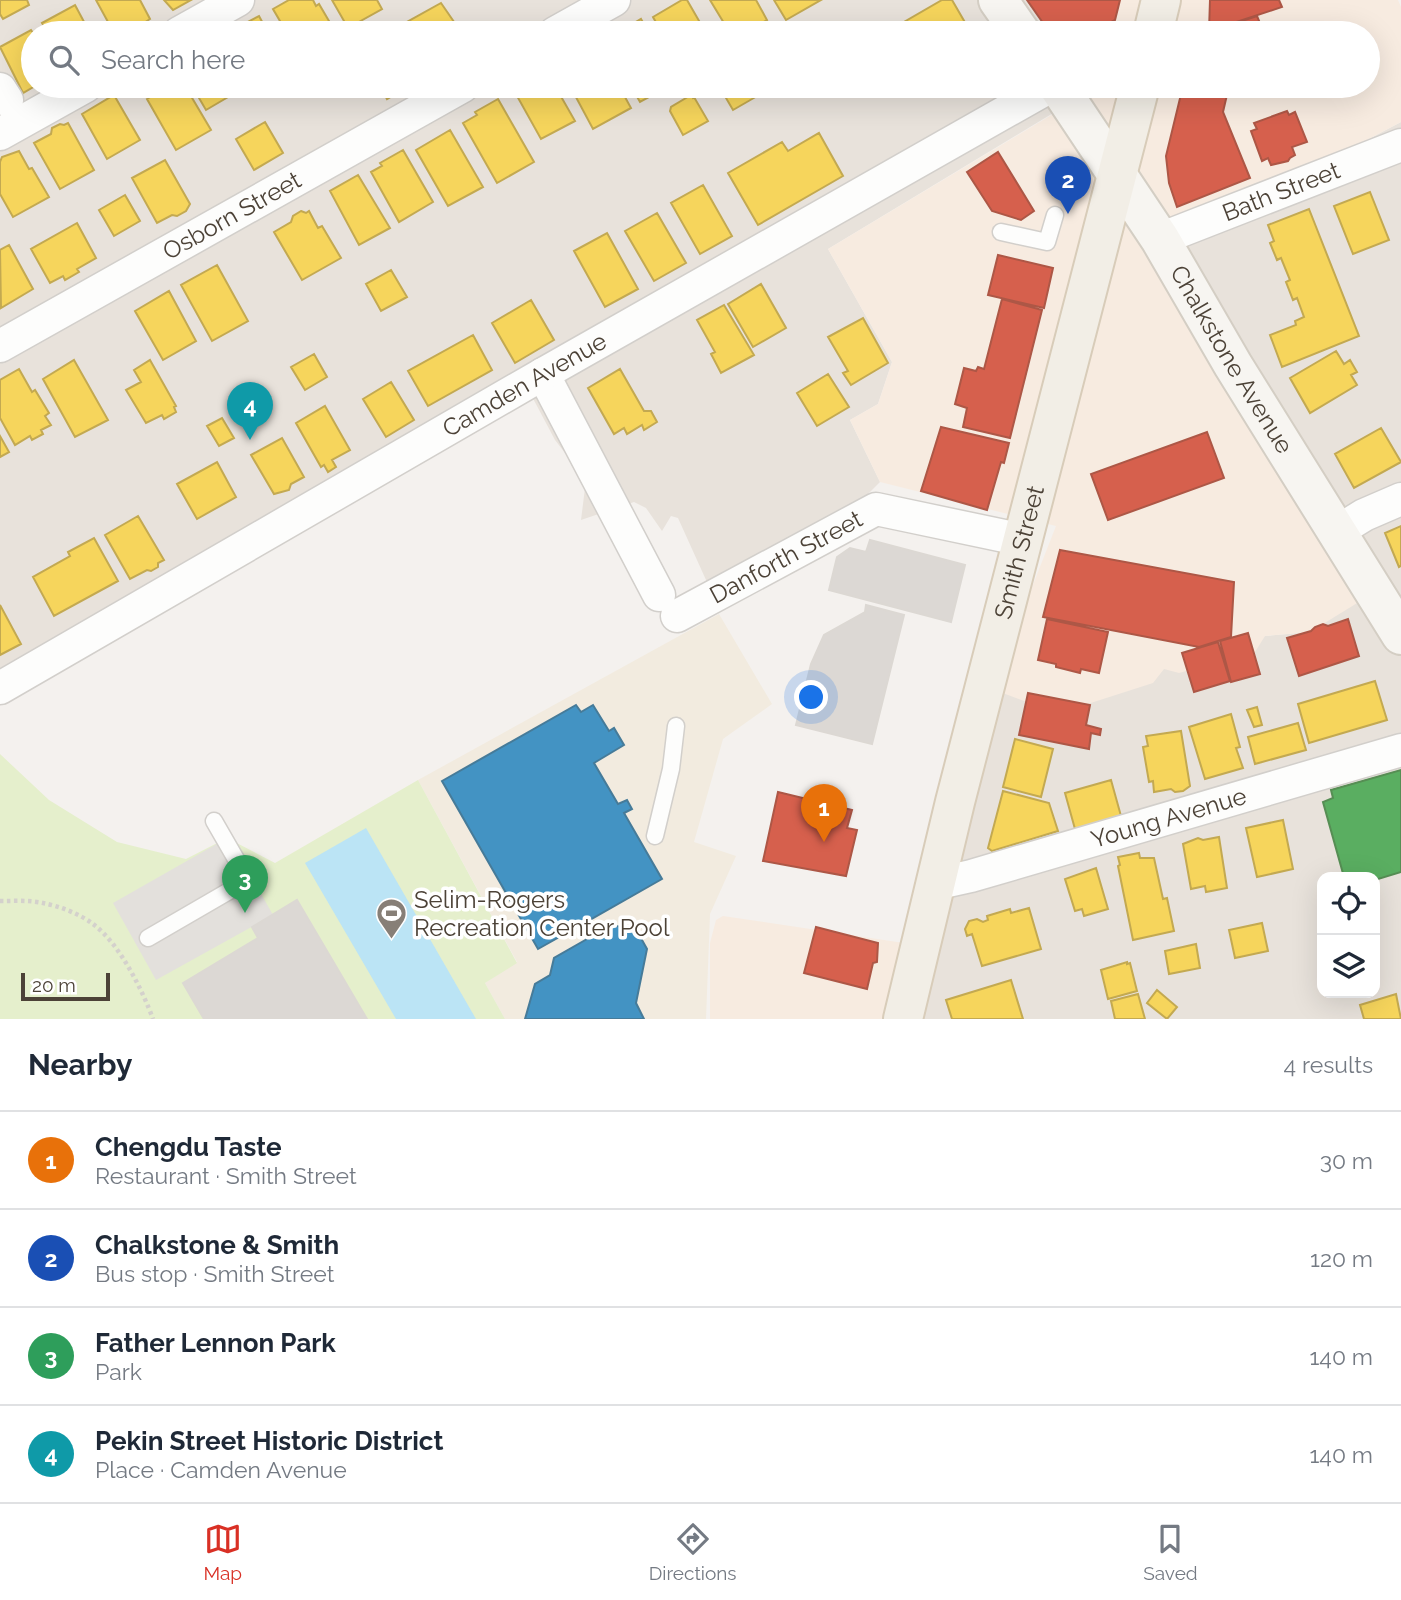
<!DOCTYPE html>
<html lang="en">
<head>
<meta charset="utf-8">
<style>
	body { margin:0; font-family:Raleway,sans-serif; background:#f2f2f3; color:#1f2937 }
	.controls { position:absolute; right:21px; bottom:21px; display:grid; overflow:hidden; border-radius:14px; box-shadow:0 7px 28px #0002 }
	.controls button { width:63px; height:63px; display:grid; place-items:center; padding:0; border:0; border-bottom:2px solid #e0e1e3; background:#fff; color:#1f2937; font:35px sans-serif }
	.scale { position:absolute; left:21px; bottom:18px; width:89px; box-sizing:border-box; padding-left:7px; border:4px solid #4c4237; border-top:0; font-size:19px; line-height:24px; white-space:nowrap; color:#4c4237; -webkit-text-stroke:5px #fff; paint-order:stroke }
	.you { position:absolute; left:812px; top:698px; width:24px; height:24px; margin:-18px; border:5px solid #fff; border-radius:50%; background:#1a73e8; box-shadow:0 0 0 10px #1a73e833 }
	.badge { display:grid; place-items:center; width:46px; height:46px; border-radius:50%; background:#d93025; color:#fff; font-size:23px; font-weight:700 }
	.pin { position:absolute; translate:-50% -58px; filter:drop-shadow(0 2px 4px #0008) }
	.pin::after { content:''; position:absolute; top:37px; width:24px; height:21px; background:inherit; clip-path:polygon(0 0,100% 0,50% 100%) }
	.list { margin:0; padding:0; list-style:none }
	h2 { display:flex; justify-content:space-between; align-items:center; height:91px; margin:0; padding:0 28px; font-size:30px }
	h2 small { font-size:23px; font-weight:400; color:#747a83 }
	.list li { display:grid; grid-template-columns:46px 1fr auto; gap:21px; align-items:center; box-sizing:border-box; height:98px; padding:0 28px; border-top:2px solid #e0e1e3 }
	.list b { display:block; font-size:26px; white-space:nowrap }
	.list p { margin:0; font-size:23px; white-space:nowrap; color:#747a83 }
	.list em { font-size:23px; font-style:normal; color:#747a83 }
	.icon { flex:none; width:38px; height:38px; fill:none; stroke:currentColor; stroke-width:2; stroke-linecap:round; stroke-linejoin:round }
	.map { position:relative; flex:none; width:1401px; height:1019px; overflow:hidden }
	.search { position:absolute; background:#fff; box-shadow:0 7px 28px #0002; left:21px; right:21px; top:21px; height:77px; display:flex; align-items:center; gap:18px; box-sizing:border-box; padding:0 24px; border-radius:38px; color:#747a83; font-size:26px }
	.sheet { height:483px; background:#fff }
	nav { display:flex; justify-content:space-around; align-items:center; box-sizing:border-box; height:98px; border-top:2px solid #e0e1e3; background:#fff; font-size:19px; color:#747a83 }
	nav a { display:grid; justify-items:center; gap:4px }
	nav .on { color:#d93025 }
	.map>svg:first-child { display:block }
	.residential { fill:#e8e2db; fill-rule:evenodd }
	.commercial { fill:#f7ebe0 }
	.education { fill:#f2ebdf }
	.green { fill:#e5efcc }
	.parking { fill:#e3e0dc }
	.water { fill:#bbe4f5 }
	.homes { fill:#f6d55c; stroke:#c3a951; stroke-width:2 }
	.shops { fill:#d6604d; stroke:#ad5746; stroke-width:2 }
	.schools { fill:#4393c3; stroke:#467b99; stroke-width:2 }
	.public { fill:#5aae61; stroke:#568e54; stroke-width:2 }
	.building { fill:#dcd8d4; stroke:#dcd8d3; stroke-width:2 }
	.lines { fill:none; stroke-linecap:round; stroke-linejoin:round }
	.service-casing { stroke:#d2cfcb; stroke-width:19 }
	.minor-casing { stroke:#d2cfcb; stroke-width:35 }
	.secondary-casing { stroke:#d4cec4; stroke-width:42 }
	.primary-casing { stroke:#d8ccb9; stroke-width:42 }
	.path { stroke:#d4d1cc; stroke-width:4.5; stroke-dasharray:3.5 3.5; stroke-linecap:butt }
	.service { stroke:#fdfdfc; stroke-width:16 }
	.minor { stroke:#fdfdfc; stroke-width:32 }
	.secondary { stroke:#f7f5f1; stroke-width:38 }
	.primary { stroke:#f2eee6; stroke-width:38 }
	.labels { text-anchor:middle; stroke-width:7; stroke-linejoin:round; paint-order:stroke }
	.street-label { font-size:24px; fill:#4c4237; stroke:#fff }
	.poi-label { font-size:24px; fill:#4c4237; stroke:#fff; text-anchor:start }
</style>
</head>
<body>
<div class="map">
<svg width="1401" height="1019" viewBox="0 0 1401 1019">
	<rect width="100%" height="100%" fill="#f4f1ee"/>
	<path class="residential" d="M0,0H1027L1049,33H33V86H1084L1088,92L828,249L892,362L878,404L850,420L880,482L832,530L711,591L678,518L671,516L662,531L646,508L634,502L581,520L586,480L555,440L528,389L0,687Z
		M1401,122V1019H908L992,689L1164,669L1265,636L1310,632L1177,249L1207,225ZM1322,877H1375V993H1322Z"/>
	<path class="commercial" d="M1027,0H1398L1401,7V122L1180,238L1380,589L1310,632L1265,636L1255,652L1179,673L1164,669L1153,683L1072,709H1046L992,689L1056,526L880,482L850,420L878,404L892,362L828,249L1088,93L1084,86H1368V33H1049Z
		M723,916L924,946L908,1019H710V943L716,920Z"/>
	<path class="education" d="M719,614L772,704L723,739L694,842L736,856L710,914L706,1019H505L485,983L517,962L418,780Z"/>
	<path class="green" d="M0,754L49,800L117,842L186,859L227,838L275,863L418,780L517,963L485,983L505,1019H0Z"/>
	<path class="parking" d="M229,837L273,915L156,980L113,903Z"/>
	<path class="water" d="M366,828L476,1019H396L305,863Z"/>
	<path class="homes" d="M0,0H27L29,5L3,19L0,14Z
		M96,0H140L150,19L136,28L123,33H114Z
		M164,0H191L173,10Z
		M289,0H313L316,6L319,4L336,33H287L273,9Z
		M332,0H377L382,9L348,28Z
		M682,0H687L706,33H662L653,17Z
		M710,0H756L767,20L744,33H730Z
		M774,0H821L786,20Z
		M942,0H952L970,31L967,33H885Z
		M441,3L461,32L413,33L407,22Z
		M75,5L90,33H48L42,23Z
		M259,16L267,31L271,29L274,33H227Z
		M641,19L649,33H620L619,32Z
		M31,30L33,33V86H35L23,93L0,47Z
		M162,86H185L211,130L176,150L147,99L164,89Z
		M192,86H237L240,90L206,110Z
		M380,86H409L387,99Z
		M514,86H555L575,121L541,139L512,87Z
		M570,86H619L631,108L593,129Z
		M631,86H669L640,102Z
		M719,86H754L759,95L733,110Z
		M114,95L140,140L107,159L82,114Z
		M691,95L693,98L694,97L708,121L683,135L670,111L671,107Z
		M498,99L534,162L497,183L463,123L477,115L475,112Z
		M265,122L283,153L254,170L236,139Z
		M68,123L94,170L60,189L34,143L51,134L52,128L60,124L64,125Z
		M450,130L483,187L448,206L416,150Z
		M819,133L843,176L758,225L728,173L782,142L788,151Z
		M403,150L433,202L399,222L371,172L382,166L380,163Z
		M19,151L29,169L32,168L49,197L13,217L0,194V162L2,157Z
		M165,160L190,204L186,211L177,216L172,215L157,223L132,178Z
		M358,175L390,228L359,245L330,191Z
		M703,185L732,236L700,254L671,203Z
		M1370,192L1389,240L1353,254L1334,206Z
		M125,195L140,221L114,236L99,210Z
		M1309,209L1359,336L1282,367L1270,335L1296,325L1295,321L1304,317L1297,298L1293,300L1286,282L1290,280L1281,258L1277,260L1270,243L1274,241L1268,225Z
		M301,211L306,213L309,211L318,228L322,226L341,258L302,280L274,232L291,222L293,216Z
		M657,213L686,263L654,281L625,231Z
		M77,223L96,258L77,269L79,272L65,280L63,276L50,283L31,249Z
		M607,233L638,289L605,307L574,251Z
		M9,245L33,289L1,308L0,250Z
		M217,265L248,321L212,341L181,285Z
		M391,270L407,297L381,311L366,284Z
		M761,284L786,328L753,347L728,304Z
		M169,291L196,341L163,360L135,311Z
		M531,300L554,340L515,363L492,323Z
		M724,305L754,355L721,373L711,354L715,352L697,320Z
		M863,318L888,363L851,385L843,373L848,371L828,337Z
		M473,335L492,370L428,406L408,371Z
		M1336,351L1344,364L1350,360L1357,372L1351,375L1357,385L1310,413L1290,378Z
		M314,354L327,377L305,390L291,367Z
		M74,360L108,420L75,437L43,379Z
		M150,360L176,406L174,407L176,412L164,419L162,415L146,423L126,390L141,382L134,370Z
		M19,369L32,392L35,390L49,413L45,416L51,425L41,430L43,434L32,440L30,436L15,445L0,418V380Z
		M620,369L644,411H651L657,422L644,430L642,425L627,434L624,428L614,434L588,388Z
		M828,374L849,407L817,426L797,393Z
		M391,382L414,420L386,437L363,399Z
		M325,406L350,450L332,460L336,467L328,472L324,465L321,467L296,423Z
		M222,418L234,438L219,446L207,426Z
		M1381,428L1401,462L1354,488L1335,454Z
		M0,436L9,452L0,457Z
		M282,438L304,477L291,484L289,490L274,494L251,455Z
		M217,462L236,497L197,519L177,484Z
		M138,516L164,560L158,563V567L151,571L147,570L130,579L105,535Z
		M1401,526V566L1399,567L1385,533Z
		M94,538L118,581L54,616L33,577L70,556L68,552Z
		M0,605L21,644L0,655Z
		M1375,681L1387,720L1309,743L1298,704Z
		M1257,707L1262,725L1254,727L1247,710Z
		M1231,714L1240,747L1236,748L1243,768L1205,779L1189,727Z
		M1298,723L1306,750L1255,764L1248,737Z
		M1181,731L1190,786L1183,791L1175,792L1171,789L1154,792L1153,781L1149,782L1143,747L1148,746L1146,736Z
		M1015,739L1053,749L1041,797L1003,787Z
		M1111,780L1121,816L1075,829L1065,793Z
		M1003,791L1049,803L1058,831L992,851L988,848Z
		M1283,820L1293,869L1257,877L1246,828Z
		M1219,837L1227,888L1206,892L1205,886L1191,889L1183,844L1198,838L1203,840Z
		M1139,853L1140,858H1154L1163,899L1167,898L1174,931L1133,940L1118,866L1120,865L1118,857Z
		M1096,868L1108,909L1084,916L1082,909L1075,911L1065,879Z
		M1029,908L1041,949L982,966L972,934L967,936L965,929L969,921L977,919L983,922L988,920L987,916L1010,909L1011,913Z
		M1262,923L1268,951L1235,958L1229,930Z
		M1196,944L1200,968L1169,974L1165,951Z
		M1127,962V964L1130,963L1137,991L1108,999L1101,970Z
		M1011,980L1023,1019H952L946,1000Z
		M1157,990L1177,1007L1167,1019L1147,1003Z
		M1138,994L1145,1019H1115L1111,1001Z
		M1396,994L1401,1019H1364L1360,1005Z"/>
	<path class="shops" d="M1027,0H1120L1115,20L1091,33H1050Z
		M1210,0H1279L1282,7L1209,31Z
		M1257,16L1264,33H1205Z
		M1183,86H1229L1223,112L1250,178L1177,207L1169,183L1166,156Z
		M1287,111L1289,115L1295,112L1307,142L1292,147L1295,155L1290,158L1288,161L1271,165L1268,158L1262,161L1251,131L1257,129L1254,123Z
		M998,152L1034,211L1021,220L992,211L967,172Z
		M998,255L1053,268L1044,308L988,295Z
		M1002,299L1042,310L1010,438L963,427L967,408L955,404L964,368L976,371L978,367L984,369Z
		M941,427L1009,443L1004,463L1001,462L987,510L921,491Z
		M1207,432L1224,478L1108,520L1091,474Z
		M1060,550L1234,582L1231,637L1199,647L1043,617Z
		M1047,619L1108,632L1099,673L1081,669L1080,673L1056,667V664L1038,660Z
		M1348,619L1359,656L1299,676L1287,638L1311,631L1315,627L1323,624L1328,626Z
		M1248,633L1260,674L1231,682L1220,641Z
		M1218,642L1230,681L1194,692L1182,653Z
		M1028,693L1090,705L1086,725L1101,729L1100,735L1091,733L1089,749L1019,735Z
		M778,792L852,810L847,828L857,830L846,876L763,861Z
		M816,927L878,943L877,962L873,963L867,989L804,973Z"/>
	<path class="schools" d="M576,705L581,712L593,705L609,731L614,728L624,745L594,763L618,804L627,800L632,809L624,813L662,879L590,920L597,934L613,925L637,931L647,949L636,1003L644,1019H525L535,984L550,975L554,958L587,939L579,926L538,949L442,781Z"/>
	<path class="public" d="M1401,770V872L1375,880V877H1344L1323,802L1333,798L1331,790Z"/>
	<path class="building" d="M870,540L965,565L951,622L829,590L837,557L850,548L866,552Z
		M866,605L904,615L872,744L796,725L811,664L824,635L865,612Z
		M297,900L367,1019H204L183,983L258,938L252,927Z"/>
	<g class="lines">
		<defs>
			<path id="service" d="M1001,232L1047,242L1055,215
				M655,836L671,769L676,726
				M148,938L248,880L214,821"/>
			<g id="minor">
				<path d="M179,33L238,0"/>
				<path d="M555,33L614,0"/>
				<path d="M0,89L7,100"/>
				<path d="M0,134L86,86"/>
				<path id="s1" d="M1160,239L1401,145"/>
				<path id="s2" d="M0,346L463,86"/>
				<path d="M543,374L659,595"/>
				<path d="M1338,531L1364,515L1401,499"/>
				<path id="s3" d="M677,616L876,509L1023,540"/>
				<path id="s4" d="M0,688L543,374L1051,86"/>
				<path id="s5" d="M935,884L971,876L1401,750"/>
			</g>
			<g id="secondary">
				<path d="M998,0L1021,33"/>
				<path id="s6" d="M1058,86L1160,239L1233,365L1401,635"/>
			</g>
			<g id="primary">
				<path d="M1153,33L1161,0"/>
				<path id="s7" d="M903,1019L955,802L1140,86"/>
			</g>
		</defs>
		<use href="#service" class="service-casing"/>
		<use href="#minor" class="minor-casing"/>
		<use href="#secondary" class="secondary-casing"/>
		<use href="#primary" class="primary-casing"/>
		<path class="path" d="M0,901C14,901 29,900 43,903C59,906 80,914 93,924C119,943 142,989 153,1019"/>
		<use href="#service" class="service"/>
		<use href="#minor" class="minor"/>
		<use href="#secondary" class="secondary"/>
		<use href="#primary" class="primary"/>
	</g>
	<defs>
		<symbol id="stadium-pin" viewBox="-11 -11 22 30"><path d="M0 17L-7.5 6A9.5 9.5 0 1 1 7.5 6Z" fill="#877f77" stroke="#fff"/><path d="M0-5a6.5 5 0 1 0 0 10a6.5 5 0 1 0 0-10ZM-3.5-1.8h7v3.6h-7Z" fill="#fff"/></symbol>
	</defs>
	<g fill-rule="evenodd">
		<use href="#stadium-pin" x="374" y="896" width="35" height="47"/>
	</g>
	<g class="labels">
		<g class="street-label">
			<text dy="8" stroke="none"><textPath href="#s1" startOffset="130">Bath Street</textPath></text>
			<text dy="8" stroke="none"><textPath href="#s2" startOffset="266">Osborn Street</textPath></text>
			<text dy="8" stroke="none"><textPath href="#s6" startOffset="324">Chalkstone Avenue</textPath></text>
			<text dy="8" stroke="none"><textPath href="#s4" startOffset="606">Camden Avenue</textPath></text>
			<text dy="8" stroke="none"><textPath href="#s7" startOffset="481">Smith Street</textPath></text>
			<text dy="8" stroke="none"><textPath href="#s3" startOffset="124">Danforth Street</textPath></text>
			<text dy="8" stroke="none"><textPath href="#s5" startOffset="243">Young Avenue</textPath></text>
		</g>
		<g class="poi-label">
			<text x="414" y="908">Selim-Rogers<tspan x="414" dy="28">Recreation Center Pool</tspan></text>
		</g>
	</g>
</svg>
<div class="controls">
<button><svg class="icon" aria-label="locate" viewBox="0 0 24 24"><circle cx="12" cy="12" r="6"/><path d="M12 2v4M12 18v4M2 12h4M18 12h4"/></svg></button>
<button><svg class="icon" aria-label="layers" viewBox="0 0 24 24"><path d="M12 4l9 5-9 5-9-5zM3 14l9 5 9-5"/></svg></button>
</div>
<div class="scale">20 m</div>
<div class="you"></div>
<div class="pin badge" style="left:824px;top:842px;background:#e8710a">1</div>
<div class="pin badge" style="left:1068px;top:214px;background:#1a4fb4">2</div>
<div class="pin badge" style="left:245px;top:913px;background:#2e9e5b">3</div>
<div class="pin badge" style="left:250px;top:440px;background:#0f9aa8">4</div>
<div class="search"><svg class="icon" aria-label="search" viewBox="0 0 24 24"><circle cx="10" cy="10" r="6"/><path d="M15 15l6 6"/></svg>Search here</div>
</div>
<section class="sheet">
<h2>Nearby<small>4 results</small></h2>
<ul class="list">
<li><span class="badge" style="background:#e8710a">1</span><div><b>Chengdu Taste</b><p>Restaurant · Smith Street</p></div><em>30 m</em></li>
<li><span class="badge" style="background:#1a4fb4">2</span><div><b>Chalkstone &amp; Smith</b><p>Bus stop · Smith Street</p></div><em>120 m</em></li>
<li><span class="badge" style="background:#2e9e5b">3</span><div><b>Father Lennon Park</b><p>Park</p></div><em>140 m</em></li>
<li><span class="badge" style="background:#0f9aa8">4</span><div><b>Pekin Street Historic District</b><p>Place · Camden Avenue</p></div><em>140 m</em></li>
</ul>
</section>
<nav>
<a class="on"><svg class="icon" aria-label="map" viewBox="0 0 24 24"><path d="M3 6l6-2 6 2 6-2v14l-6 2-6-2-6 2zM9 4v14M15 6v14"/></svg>Map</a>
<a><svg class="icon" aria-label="directions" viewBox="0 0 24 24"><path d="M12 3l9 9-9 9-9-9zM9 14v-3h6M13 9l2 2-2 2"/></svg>Directions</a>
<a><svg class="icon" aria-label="saved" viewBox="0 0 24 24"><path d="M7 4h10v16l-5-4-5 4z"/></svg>Saved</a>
</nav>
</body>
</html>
